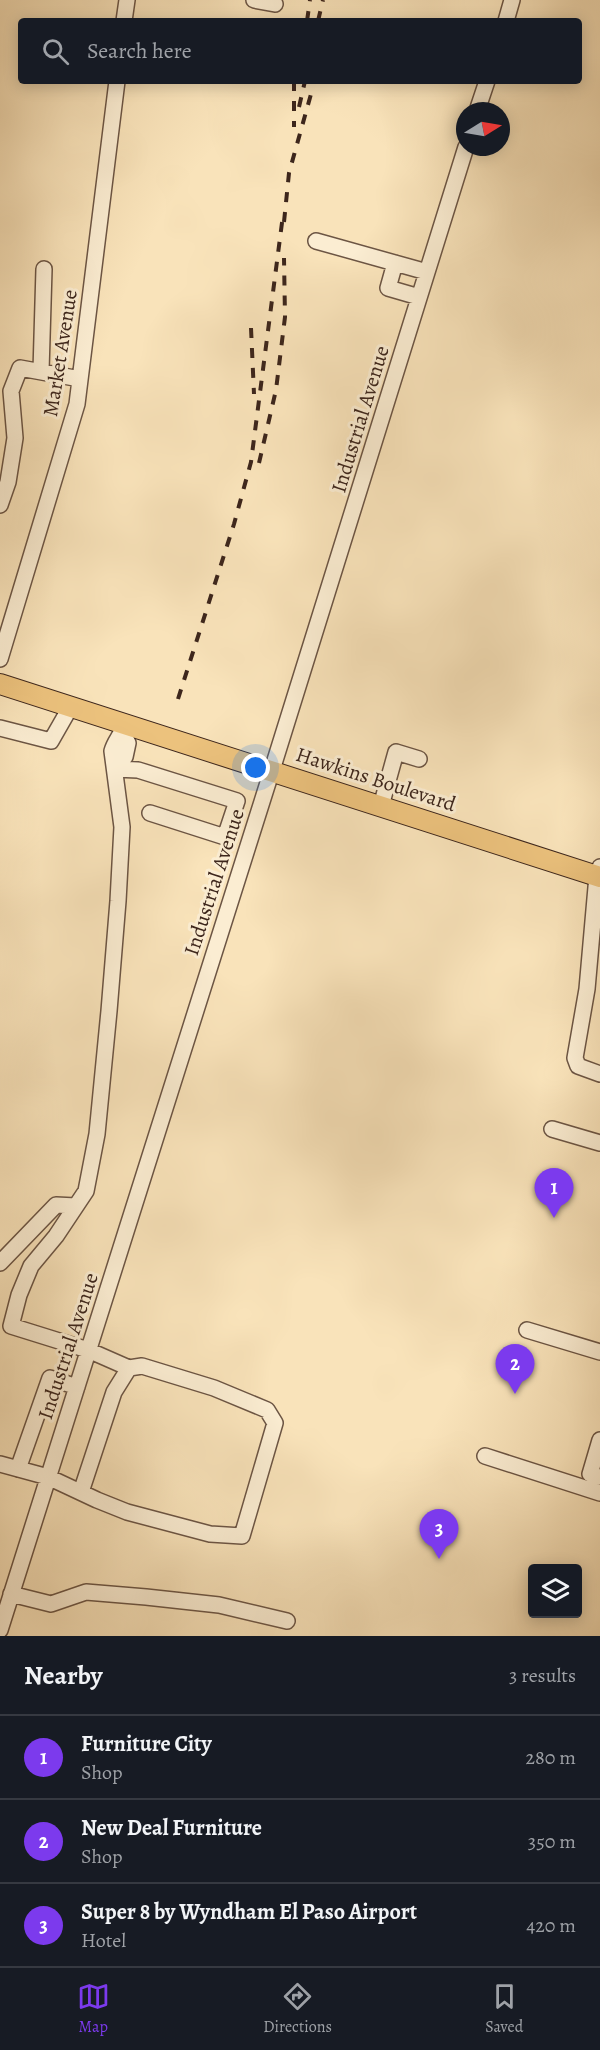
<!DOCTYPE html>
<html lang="en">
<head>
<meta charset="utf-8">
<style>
	body { margin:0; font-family:Alegreya,serif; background:#242831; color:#f1f3f6 }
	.controls { position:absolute; right:18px; bottom:18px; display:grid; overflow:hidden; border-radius:6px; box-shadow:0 3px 15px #0003 }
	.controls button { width:54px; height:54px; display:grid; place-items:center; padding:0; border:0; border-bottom:2px solid #363941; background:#171b24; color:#f1f3f6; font:30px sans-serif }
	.compass { position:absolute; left:456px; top:102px; width:54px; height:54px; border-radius:50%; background:#171b24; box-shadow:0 3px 15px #0003; rotate:79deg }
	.you { position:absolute; left:256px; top:768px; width:21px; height:21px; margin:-15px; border:4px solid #fff; border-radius:50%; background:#1a73e8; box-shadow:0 0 0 9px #1a73e833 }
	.badge { display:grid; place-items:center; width:39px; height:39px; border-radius:50%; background:#7c3aed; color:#fff; font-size:20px; font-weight:700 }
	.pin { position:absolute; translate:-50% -50px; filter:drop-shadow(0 2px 3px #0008) }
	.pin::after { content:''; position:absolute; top:32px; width:21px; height:18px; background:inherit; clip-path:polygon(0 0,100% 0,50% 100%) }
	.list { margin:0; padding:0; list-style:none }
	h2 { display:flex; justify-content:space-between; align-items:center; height:78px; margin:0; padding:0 24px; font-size:26px }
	h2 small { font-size:20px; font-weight:400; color:#9ea1a6 }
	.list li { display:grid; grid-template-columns:39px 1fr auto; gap:18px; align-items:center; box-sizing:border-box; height:84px; padding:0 24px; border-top:2px solid #363941 }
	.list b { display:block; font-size:22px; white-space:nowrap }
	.list p { margin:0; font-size:20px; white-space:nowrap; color:#9ea1a6 }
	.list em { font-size:20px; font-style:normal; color:#9ea1a6 }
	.icon { flex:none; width:33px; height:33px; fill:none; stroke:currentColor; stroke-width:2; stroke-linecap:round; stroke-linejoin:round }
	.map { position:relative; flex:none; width:600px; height:1636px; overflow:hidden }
	.search { position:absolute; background:#171b24; box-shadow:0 3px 15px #0003; left:18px; right:18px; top:18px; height:66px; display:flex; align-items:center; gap:15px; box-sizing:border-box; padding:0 21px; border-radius:6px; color:#9ea1a6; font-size:22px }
	.sheet { height:330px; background:#171b24 }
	nav { display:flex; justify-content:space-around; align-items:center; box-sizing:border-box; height:84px; border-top:2px solid #363941; background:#171b24; font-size:16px; color:#9ea1a6 }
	nav a { display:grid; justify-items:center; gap:3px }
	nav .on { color:#7c3aed }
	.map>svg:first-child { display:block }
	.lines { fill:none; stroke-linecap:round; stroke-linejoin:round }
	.minor-casing { stroke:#6c5544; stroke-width:18 }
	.major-casing { stroke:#3d261c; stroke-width:22 }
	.minor { stroke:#fbedd2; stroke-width:15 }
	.major { stroke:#ecc27d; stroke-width:20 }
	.rail { stroke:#3d261c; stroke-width:4; stroke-dasharray:10 10; stroke-linecap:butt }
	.labels { text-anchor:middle; stroke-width:6; stroke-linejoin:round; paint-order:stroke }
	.street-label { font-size:21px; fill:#3d261c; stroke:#fbedd2 }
</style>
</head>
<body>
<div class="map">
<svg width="600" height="1636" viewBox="0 0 600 1636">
	<rect width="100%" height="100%" fill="#f9e3ba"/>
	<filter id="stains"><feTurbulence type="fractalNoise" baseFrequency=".00333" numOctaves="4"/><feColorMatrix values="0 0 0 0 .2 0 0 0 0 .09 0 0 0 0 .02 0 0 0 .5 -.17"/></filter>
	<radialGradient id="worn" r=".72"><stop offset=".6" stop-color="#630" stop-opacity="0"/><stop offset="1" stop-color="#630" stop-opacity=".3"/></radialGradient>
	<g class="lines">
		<defs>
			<path id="minor" d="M254,0L275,4
				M124,21L127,0
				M506,21L512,0
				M477,111L487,81
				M316,241L427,272
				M395,263L388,288L419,297
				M41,371L44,269
				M0,505L8,482L15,438L11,391L20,368L80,379
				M0,659L77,404L117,81
				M125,723C122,735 115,740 112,751L122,827L118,901L109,1011L97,1134L86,1191L56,1236L31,1266L19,1295L11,1326L88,1350L129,1368
				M0,728L51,741L71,706
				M115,763L125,757L128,743L123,733
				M115,769L138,770L237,801L225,837L150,813
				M381,806L396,752L419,759
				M600,867L597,876L587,989L575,1058L578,1066L600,1074
				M552,1129L600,1143
				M0,1263L56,1205L76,1206
				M527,1330L600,1352
				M600,1440L590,1474L600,1477
				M485,1456L600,1493
				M0,1464L48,1477L97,1500L127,1512L210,1534L242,1536L275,1423L267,1410L214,1388L142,1366L129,1368L114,1392L81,1492
				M18,1469L50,1378L77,1387
				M11,1594L51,1604L86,1592L146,1597L219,1605L287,1621
				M0,1630L272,770L466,147"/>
			<path id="major" d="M0,684L600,877"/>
		</defs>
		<use href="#minor" class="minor-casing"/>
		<use href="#major" class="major-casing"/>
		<use href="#minor" class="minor"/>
		<use href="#major" class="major"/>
		<path class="rail" d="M307,21L310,0
			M318,21L323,0
			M294,81V127
			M299,107L305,81
			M284,222L289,173L311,94
			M251,328L254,394
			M259,463L276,390L285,317L284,258
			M178,699L234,524L251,462L283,215"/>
	</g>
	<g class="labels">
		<g class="street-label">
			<text transform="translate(60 353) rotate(-81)" y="7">Market Avenue</text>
			<text transform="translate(360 419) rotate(-73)" y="7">Industrial Avenue</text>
			<text transform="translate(376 779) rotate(18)" y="7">Hawkins Boulevard</text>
			<text transform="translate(214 882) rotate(-72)" y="7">Industrial Avenue</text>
			<text transform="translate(68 1346) rotate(-72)" y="7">Industrial Avenue</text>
		</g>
	</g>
	<rect width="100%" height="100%" filter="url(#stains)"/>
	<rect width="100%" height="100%" fill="url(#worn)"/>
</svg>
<div class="controls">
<button><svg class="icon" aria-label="layers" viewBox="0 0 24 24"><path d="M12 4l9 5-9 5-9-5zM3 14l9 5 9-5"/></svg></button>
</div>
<svg class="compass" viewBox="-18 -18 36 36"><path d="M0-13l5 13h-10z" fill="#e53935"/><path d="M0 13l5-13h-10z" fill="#9ea1a6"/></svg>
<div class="you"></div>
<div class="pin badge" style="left:554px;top:1218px">1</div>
<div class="pin badge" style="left:515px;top:1394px">2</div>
<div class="pin badge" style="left:439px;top:1559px">3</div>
<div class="search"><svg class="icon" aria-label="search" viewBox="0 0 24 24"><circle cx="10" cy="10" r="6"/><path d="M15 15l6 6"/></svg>Search here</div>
</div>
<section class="sheet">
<h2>Nearby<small>3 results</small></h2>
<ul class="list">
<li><span class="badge">1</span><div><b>Furniture City</b><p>Shop</p></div><em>280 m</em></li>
<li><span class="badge">2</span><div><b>New Deal Furniture</b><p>Shop</p></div><em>350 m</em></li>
<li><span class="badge">3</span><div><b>Super 8 by Wyndham El Paso Airport</b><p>Hotel</p></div><em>420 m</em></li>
</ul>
</section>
<nav>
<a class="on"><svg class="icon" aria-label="map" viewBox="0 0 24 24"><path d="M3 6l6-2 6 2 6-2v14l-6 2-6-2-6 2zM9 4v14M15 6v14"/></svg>Map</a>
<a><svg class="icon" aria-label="directions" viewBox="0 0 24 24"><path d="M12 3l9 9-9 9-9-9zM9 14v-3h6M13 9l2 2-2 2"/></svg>Directions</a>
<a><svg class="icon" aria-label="saved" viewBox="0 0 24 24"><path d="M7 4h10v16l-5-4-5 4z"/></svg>Saved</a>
</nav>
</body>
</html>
